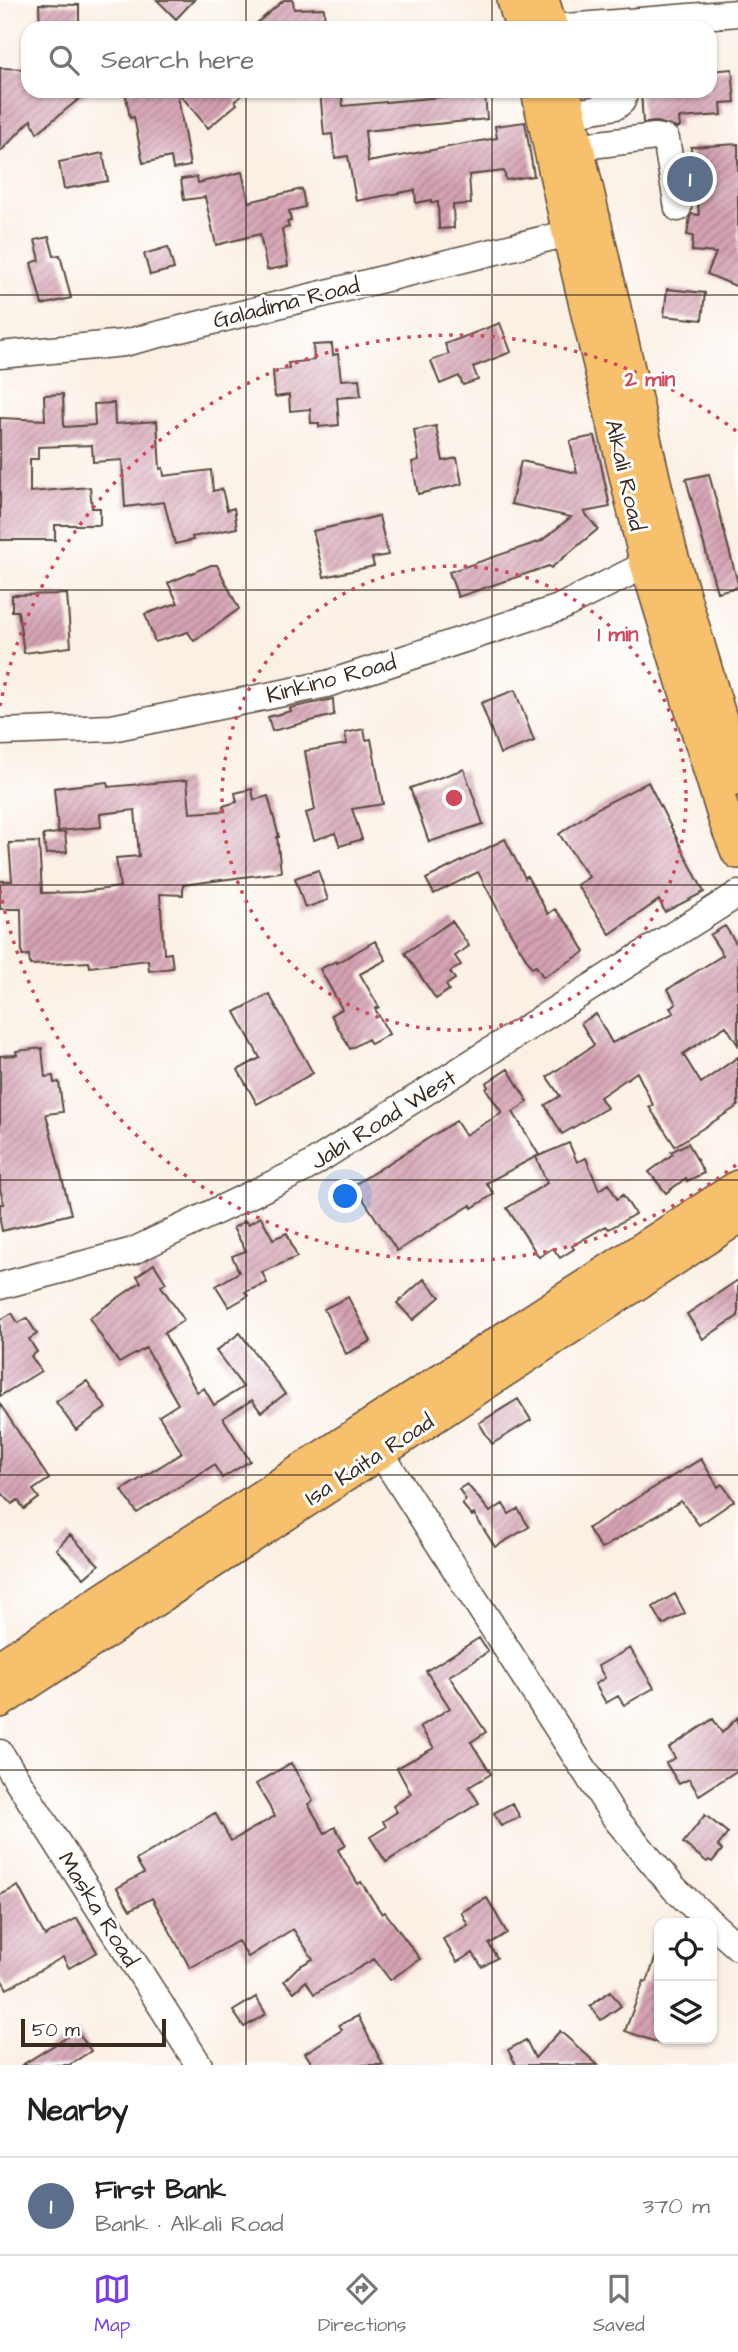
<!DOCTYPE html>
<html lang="en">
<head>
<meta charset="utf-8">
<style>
	body { margin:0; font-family:"Architects Daughter",sans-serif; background:#f2f2f2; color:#222 }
	.controls { position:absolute; right:21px; bottom:21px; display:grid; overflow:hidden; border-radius:14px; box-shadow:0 2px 5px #0004 }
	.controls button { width:63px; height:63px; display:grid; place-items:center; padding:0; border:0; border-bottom:2px solid #e0e0e0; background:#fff; color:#222; font:35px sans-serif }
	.scale { position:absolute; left:21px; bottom:18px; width:145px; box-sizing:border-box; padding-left:7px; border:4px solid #3b2a1e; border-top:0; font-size:19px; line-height:24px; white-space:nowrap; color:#3b2a1e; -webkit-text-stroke:5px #fff; paint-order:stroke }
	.you { position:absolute; left:346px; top:1197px; width:24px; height:24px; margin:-18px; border:5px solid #fff; border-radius:50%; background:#1a73e8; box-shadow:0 0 0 10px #1a73e833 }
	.badge { display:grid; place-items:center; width:46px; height:46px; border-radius:50%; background:#7c3aed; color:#fff; font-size:23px; font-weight:700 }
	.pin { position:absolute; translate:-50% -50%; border:4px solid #fff; box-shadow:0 2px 7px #0006 }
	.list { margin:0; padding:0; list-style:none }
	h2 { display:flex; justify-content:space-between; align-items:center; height:91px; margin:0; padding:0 28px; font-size:30px }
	h2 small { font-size:23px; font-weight:400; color:#767676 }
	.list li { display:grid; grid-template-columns:46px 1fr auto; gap:21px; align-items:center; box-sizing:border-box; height:98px; padding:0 28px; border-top:2px solid #e0e0e0 }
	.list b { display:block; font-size:26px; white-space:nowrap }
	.list p { margin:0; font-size:23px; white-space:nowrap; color:#767676 }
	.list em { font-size:23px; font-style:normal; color:#767676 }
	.icon { flex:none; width:38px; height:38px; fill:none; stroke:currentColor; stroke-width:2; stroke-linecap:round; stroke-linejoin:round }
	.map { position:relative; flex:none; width:738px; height:2065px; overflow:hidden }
	.search { position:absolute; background:#fff; box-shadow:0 2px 5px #0004; left:21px; right:21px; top:21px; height:77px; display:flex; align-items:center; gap:18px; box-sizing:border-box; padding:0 24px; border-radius:21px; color:#767676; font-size:26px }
	.sheet { height:189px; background:#fff }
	nav { display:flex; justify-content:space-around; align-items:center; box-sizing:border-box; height:98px; border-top:2px solid #e0e0e0; background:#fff; font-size:19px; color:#767676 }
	nav a { display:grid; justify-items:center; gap:4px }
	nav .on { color:#7c3aed }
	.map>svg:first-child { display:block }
	.building { fill:url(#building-hatch) }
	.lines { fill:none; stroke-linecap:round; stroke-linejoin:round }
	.minor-casing { stroke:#58483c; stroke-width:29 }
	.major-casing { stroke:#58483c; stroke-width:36 }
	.minor { stroke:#fff; stroke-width:26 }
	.major { stroke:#f7c06c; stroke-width:33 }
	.grid { fill:none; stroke:#3b2a1e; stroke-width:2; stroke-opacity:0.55 }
	.ring { fill:none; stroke:#d1495b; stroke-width:3.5; stroke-dasharray:3.5 7 }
	.labels { text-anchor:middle; stroke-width:6; stroke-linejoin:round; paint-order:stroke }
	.street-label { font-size:23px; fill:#3b2a1e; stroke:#fff }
	.centre { fill:#d1495b; stroke:#fff; stroke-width:3.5 }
	.ring-label { font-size:21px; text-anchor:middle; font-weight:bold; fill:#d1495b; stroke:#fff; stroke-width:6; stroke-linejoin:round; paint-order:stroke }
</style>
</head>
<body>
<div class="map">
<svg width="738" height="2065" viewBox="0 0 738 2065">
	<defs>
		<pattern id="building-hatch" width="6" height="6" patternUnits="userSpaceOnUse" patternTransform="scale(1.75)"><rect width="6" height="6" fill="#d5a2b4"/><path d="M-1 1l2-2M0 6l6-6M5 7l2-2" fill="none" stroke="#ae8492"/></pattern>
	</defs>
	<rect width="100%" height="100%" fill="#fff"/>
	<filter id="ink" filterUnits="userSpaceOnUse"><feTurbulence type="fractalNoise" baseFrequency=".0143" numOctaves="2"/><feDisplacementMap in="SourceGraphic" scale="14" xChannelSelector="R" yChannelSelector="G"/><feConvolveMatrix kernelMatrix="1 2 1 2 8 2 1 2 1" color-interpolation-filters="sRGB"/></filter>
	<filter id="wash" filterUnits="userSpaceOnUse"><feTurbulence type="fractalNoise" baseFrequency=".00686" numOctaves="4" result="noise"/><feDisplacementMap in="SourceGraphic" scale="28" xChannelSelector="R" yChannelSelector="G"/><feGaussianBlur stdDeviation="1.57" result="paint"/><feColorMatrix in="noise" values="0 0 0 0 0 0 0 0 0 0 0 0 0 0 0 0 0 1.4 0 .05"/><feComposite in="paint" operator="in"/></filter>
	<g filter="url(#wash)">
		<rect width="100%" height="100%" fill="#fbf0e4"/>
		<g id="blocks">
			<path class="building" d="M157,0H194L176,19Z
				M284,0H293L294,9L324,8L325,28H251Z
				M39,4L79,5V28H40Z
				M0,68L28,69V91H89L37,133L31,120L0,152Z
				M732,69L735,102L721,103L722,115L679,118L680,127L677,128L658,122L643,123L641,91H710V71Z
				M125,91H177L190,166L173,169L171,157L143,163L134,117L130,118Z
				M177,91H247L235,101L237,104L208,128Z
				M320,91H341L343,106L485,93L487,119L365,131L368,162L497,138L495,126L525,122L534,176L506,180L504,171L469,175L471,204L453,205L454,228L439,229L438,202L431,203V200L416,203L415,190L356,201L348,156L335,158L332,134L324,135Z
				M738,144V287L707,274L716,253L692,251L693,236L687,235L690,217L692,214L699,215L696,183H693L691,147Z
				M103,153L108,181L64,189L59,162Z
				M242,172L249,202L302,189L305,207L289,211L291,221L287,222L289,227L282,229L288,266L267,270L260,234L216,245L205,197L184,200L181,179L197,177L198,183Z
				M49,237L54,256L60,255L71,298L42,305L31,263L40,260L35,240Z
				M168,247L174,269L150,275L144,254Z
				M667,289L705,293L702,320L664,316Z
				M500,323L511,352L473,367L478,380L463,385L459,376L440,384L431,361L449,354L445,344Z
				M332,344L333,355L338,354L341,380L359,379L361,396L337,398L339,425L319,427V423H311L310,409L290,411L289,395L275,397L273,371L289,369L288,363L314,360L313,345Z
				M63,394L64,427L95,425L94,404L114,403L115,424L157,421L160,469L163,468L164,476L211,470L213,491L222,489L227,510L234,508L237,528L192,537L193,540L175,544L164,502L125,507L122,460L93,462L92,445L38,447V459H30V492L90,487L92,508H100V525H55V540H0V418L45,420L44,395Z
				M436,426L443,461L457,458L462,484L418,494L412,462L419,460L414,430Z
				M595,436L610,507L584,512L598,529L551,568L549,566L458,597L449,572L541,541L571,517L511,504L521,461L577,473L570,441Z
				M709,474L738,584V587L717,592L686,479Z
				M379,516L388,555L372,558L374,566L324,577L313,531Z
				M211,565H217L239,609L194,641L188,632L155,642L145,614L178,603L168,583Z
				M67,594L71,647L24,653L18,611H12V595Z
				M515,690L534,741L500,754L481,703Z
				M333,699L334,715L272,731L268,717L291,711L290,708Z
				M364,729L366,740L371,739L383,804L352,809L362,839L340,846L335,833L314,840L306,813L315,810L305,751L347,744L345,733Z
				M464,769L483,824L429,842L410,788Z
				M187,780L190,813L225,811L223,806L237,802L235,793L252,789L254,800L268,796L279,837H277L281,872L183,885V895L160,894L164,954L171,953L173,968L149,971L148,960L90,967L89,962L30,965L29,955L22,956L21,909H0V881H12L9,843L39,842L42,893L82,892L120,887L116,858L139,856L135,810L100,814L101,827L58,831L54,788L107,782L108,787Z
				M648,782L704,892L665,912L659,900L610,934L577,885L589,877L559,834L594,810Z
				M65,832L67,852L46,854L43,835Z
				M505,839L525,878L527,876L548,914L555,909L572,929L585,952L543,977L536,966L532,968L511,934L478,872L434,894L426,879Z
				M318,870L328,900L305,908L295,878Z
				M452,921L469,946L455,956L461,965L450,972L455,979L446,985L449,990L436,999L405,953Z
				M725,926L738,946V1045L726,1026L683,1054L701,1083L738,1057V1106L675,1146L649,1107L653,1105L637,1072L600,1097L607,1108L562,1134L545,1105L560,1096L547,1077L594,1045L581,1023L596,1014L612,1043L674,1013L670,1008L676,1004L668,989L723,955L710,935Z
				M375,941L386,960L360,974L379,1007L375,1009L389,1034L371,1044L368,1039L350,1049L331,1015L342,1009L320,969L336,961L337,963Z
				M269,994L313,1073L257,1104L238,1070L260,1058L235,1012Z
				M42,1048L45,1077L53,1076L54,1083L59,1082L63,1112L46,1114L71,1214L2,1231L0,1221V1204H4L0,1189V1056L17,1055L16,1051Z
				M508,1069L528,1102L513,1112L539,1155L486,1183L494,1194L472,1208L471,1205L397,1251L354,1185L456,1121L465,1135L502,1113L486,1089L488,1087L486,1083Z
				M569,1143L577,1162L586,1158L599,1190L609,1184L617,1199L623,1195L635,1214L609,1229L606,1226L572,1246L574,1249L560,1258L553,1248L539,1257L507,1208L547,1183L536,1157Z
				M688,1143L704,1173L687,1181L686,1178L666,1193L649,1172L673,1154L671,1152Z
				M261,1217L273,1239L287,1233L297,1257L262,1272L267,1283L245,1292L248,1296L229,1307L216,1286L239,1272L232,1256L246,1251L233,1228L245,1221L248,1224Z
				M154,1264L166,1283L161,1286L184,1320L164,1333L197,1392L204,1388L214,1405L243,1387L216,1351L240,1333L285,1394L261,1412L252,1400L223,1418L250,1461L222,1478L214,1465L137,1513L122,1490L182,1453L159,1416L178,1404L146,1348L119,1363L89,1318L141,1282L137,1276Z
				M424,1279L440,1297L413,1320L397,1303Z
				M738,1280V1316L703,1339L687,1314Z
				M348,1297L371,1341L346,1354L324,1309Z
				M12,1313L18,1323L27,1318L37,1334L29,1339L37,1352L31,1356L41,1371L0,1396V1320Z
				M87,1381L106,1408L76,1430L56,1402Z
				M518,1399L531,1420L492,1444L479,1423Z
				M0,1404L49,1479L33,1490L39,1498L24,1509L18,1500L12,1504L0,1491Z
				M701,1459L718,1487L722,1484L734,1501L699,1525L681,1501L601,1549L588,1528Z
				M467,1484L490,1512L503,1504L509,1514L518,1509L529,1527L495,1547L474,1514L472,1516L462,1504L466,1500L459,1489Z
				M70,1535L99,1565L84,1578L56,1549Z
				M675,1594L685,1613L663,1625L653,1607Z
				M479,1638L488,1652L449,1676L486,1732L471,1742L491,1774L469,1787L479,1803L386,1862L370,1837L386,1827L383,1821L397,1812L393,1806L411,1794L397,1768L434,1748L420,1727L450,1708L426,1671Z
				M630,1648L654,1688L624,1705L618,1696L606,1703L595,1684L605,1678L598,1666Z
				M738,1717V1770L699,1795L689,1779L679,1784L666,1763L675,1758L669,1748L713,1719L722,1733Z
				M291,1763L313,1801L308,1804L325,1833L335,1827L346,1845L338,1850L358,1884L361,1882L382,1914L385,1912L420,1959L390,1980L374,1959L314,1994L306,1981L294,1992L284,1981L298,1967L313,1959L293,1929L248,1957L238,1941L190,1968L152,1898L130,1910L117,1888L144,1873L136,1860L215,1813L231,1841L275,1816L256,1784Z
				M512,1803L520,1817L501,1826L494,1813Z
				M705,1815L728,1833L718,1846L722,1850L712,1862L709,1860L707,1862L683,1843Z
				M18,1886L45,1936L77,1918L97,1952L69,1968L63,1957L7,1989L0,1977V1895Z
				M487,1898L507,1933L489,1944L497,1958L482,1967L473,1953L457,1962L443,1939L468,1925L461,1912Z
				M657,1953L659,1954V2043L625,2031L644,1981L647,1982Z
				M610,1991L621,2006L601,2020L590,2006Z
				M256,1997L266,2014L244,2027L233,2011Z
				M358,2016L383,2065H313L305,2053L342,2030L339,2025Z
				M77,2031L91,2051L69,2065H22Z
				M560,2031L598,2065H516L508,2050L526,2040L535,2058Z"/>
		</g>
	</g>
	<g filter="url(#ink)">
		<use href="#blocks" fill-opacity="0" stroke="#58483c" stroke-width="2"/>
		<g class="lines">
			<defs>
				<path id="minor" d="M555,28L738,13
					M569,114L616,106L622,101L625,91
					M576,147L655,137L666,139L678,208
					M0,355L124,343L569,233
					M0,732L112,728L327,684L559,608L647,564
					M0,1286L133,1251L304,1169L738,894
					M380,1452L616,1819L674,1888L711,1923
					M0,1753L199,2065
					M712,1924L738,1947"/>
				<path id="major" d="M514,0L522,28
					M542,0L551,28
					M538,91L569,233L647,564L726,822L738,852
					M564,91L670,551L738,779
					M0,1667L738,1187
					M0,1701L738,1217"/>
			</defs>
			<use href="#minor" class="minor-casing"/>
			<use href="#major" class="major-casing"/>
			<use href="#minor" class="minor"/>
			<use href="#major" class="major"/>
		</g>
	</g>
	<path class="grid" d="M246,0V28M492,0V28M246,91V2065M492,91V2065M0,295H738M0,590H738M0,885H738M0,1180H738M0,1475H738M0,1770H738"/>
	<g class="ring">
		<circle cx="454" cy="798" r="232"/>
		<path d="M736 1165A463 463 0 0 1 0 890M0 706A463 463 0 0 1 736 431"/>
	</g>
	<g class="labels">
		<g class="street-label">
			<text transform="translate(286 302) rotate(-14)" y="8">Galadima Road</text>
			<text transform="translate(626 475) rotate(77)" y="8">Alkali Road</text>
			<text transform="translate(331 678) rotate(-15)" y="8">Kinkino Road</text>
			<text transform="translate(383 1119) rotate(-32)" y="8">Jabi Road West</text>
			<text transform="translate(369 1459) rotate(-33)" y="8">Isa Kaita Road</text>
			<text transform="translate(99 1909) rotate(58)" y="8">Maska Road</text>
		</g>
	</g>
	<circle cx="454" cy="798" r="10" class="centre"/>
	<g class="ring-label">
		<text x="650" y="386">2 min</text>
		<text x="618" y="641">1 min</text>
	</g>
</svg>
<div class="controls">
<button><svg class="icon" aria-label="locate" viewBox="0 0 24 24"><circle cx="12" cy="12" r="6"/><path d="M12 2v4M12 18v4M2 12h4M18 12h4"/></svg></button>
<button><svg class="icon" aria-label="layers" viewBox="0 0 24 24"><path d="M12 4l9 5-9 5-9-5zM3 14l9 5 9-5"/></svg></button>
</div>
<div class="scale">50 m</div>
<div class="you"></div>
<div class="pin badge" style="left:690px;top:179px;background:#5c6f8a">1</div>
<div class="search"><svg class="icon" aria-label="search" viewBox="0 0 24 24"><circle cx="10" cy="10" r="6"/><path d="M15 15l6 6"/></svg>Search here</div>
</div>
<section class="sheet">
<h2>Nearby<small></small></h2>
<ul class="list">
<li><span class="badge" style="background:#5c6f8a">1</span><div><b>First Bank</b><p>Bank · Alkali Road</p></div><em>370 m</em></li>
</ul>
</section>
<nav>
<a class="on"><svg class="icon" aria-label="map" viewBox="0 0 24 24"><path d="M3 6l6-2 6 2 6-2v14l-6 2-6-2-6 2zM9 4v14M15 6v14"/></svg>Map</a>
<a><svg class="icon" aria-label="directions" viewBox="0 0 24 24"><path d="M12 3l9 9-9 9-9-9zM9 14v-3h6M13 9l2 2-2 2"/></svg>Directions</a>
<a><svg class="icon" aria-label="saved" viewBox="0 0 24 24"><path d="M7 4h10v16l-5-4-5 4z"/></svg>Saved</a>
</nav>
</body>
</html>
